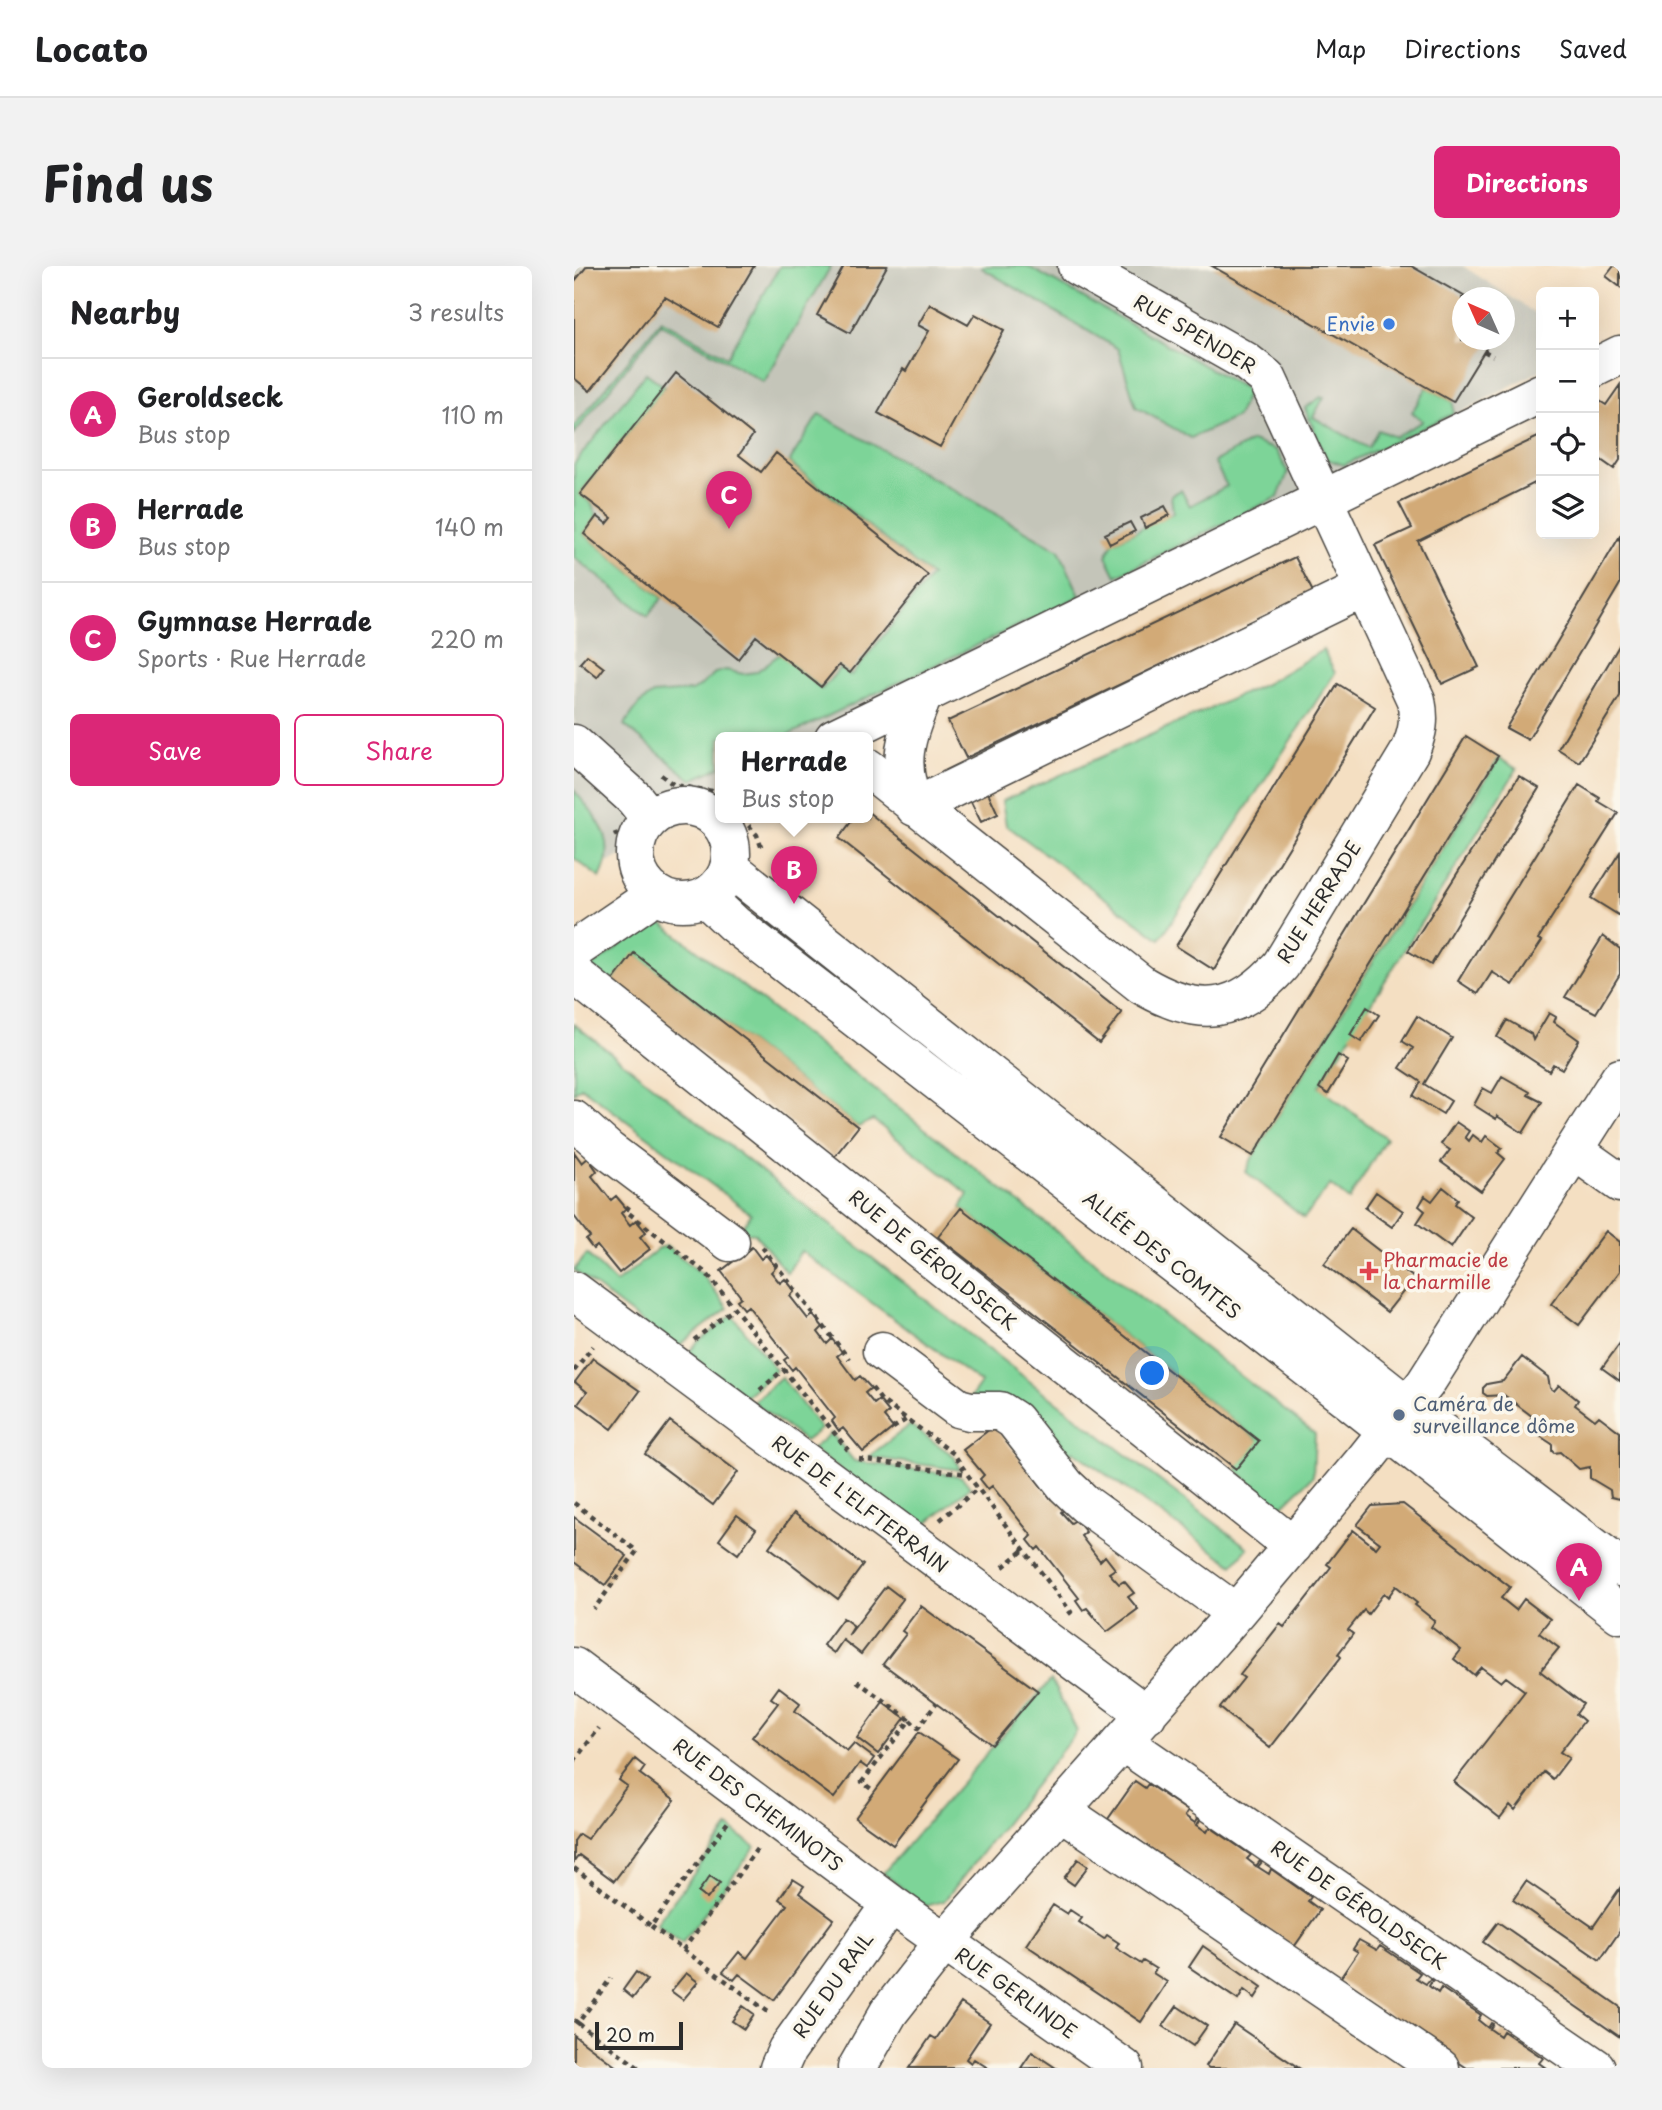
<!DOCTYPE html>
<html lang="en">
<head>
<meta charset="utf-8">
<style>
	body { margin:0; font-family:"Playpen Sans",sans-serif; background:#f2f2f2; color:#202124 }
	.controls { position:absolute; right:21px; top:21px; display:grid; overflow:hidden; border-radius:10px; box-shadow:0 7px 28px #0002 }
	.controls button { width:63px; height:63px; display:grid; place-items:center; padding:0; border:0; border-bottom:2px solid #e0e0e0; background:#fff; color:#202124; font:35px sans-serif }
	.compass { position:absolute; left:878px; top:21px; width:63px; height:63px; border-radius:50%; background:#fff; box-shadow:0 7px 28px #0002; rotate:315deg }
	.scale { position:absolute; left:21px; bottom:18px; width:88px; box-sizing:border-box; padding-left:7px; border:4px solid #2b2b2b; border-top:0; font-size:19px; line-height:24px; white-space:nowrap; color:#2b2b2b; -webkit-text-stroke:5px #fbf7ec; paint-order:stroke }
	.you { position:absolute; left:579px; top:1108px; width:24px; height:24px; margin:-18px; border:5px solid #fff; border-radius:50%; background:#1a73e8; box-shadow:0 0 0 10px #1a73e833 }
	.badge { display:grid; place-items:center; width:46px; height:46px; border-radius:50%; background:#db2777; color:#fff; font-size:23px; font-weight:700 }
	.pin { position:absolute; translate:-50% -58px; filter:drop-shadow(0 2px 4px #0008) }
	.pin::after { content:''; position:absolute; top:37px; width:24px; height:21px; background:inherit; clip-path:polygon(0 0,100% 0,50% 100%) }
	.popup { position:absolute; left:141px; top:466px; width:158px; height:91px; box-sizing:border-box; display:grid; place-content:center; border-radius:10px; background:#fff; filter:drop-shadow(0 2px 5px #0005); font-size:23px; white-space:nowrap; color:#757577 }
	.popup b { font-size:26px; color:#202124 }
	.popup::after { content:''; position:absolute; left:50%; top:100%; margin-left:-14px; border:14px solid transparent; border-top-color:#fff }
	.list { margin:0; padding:0; list-style:none }
	h2 { display:flex; justify-content:space-between; align-items:center; height:91px; margin:0; padding:0 28px; font-size:30px }
	h2 small { font-size:23px; font-weight:400; color:#757577 }
	.list li { display:grid; grid-template-columns:46px 1fr auto; gap:21px; align-items:center; box-sizing:border-box; height:112px; padding:0 28px; border-top:2px solid #e0e0e0 }
	.list b { display:block; font-size:26px; white-space:nowrap }
	.list p { margin:0; font-size:23px; white-space:nowrap; color:#757577 }
	.list em { font-size:23px; font-style:normal; color:#757577 }
	.actions { display:flex; gap:14px; padding:21px 28px }
	.actions a { flex:1; padding:16px 0; border:2px solid #db2777; border-radius:10px; text-align:center; font-size:24px; color:#db2777 }
	.actions .main { background:#db2777; color:#fff }
	.icon { flex:none; width:38px; height:38px; fill:none; stroke:currentColor; stroke-width:2; stroke-linecap:round; stroke-linejoin:round }
	.map { position:relative; flex:none; width:1046px; height:1802px; overflow:hidden; border-radius:10px }
	header { display:flex; align-items:center; gap:42px; box-sizing:border-box; height:98px; padding:0 35px; background:#fff; border-bottom:2px solid #e0e0e0 }
	header strong { font-size:33px }
	nav { display:flex; gap:38px; margin-inline-start:auto; font-size:24px }
	.intro { display:flex; align-items:center; justify-content:space-between; box-sizing:border-box; height:168px; padding:0 42px }
	h1 { margin:0; font-size:49px }
	.button { padding:18px 32px; border-radius:10px; background:#db2777; color:#fff; font-size:24px; font-weight:700 }
	main { display:flex; gap:42px; padding:0 42px }
	aside { flex:1; background:#fff; border-radius:10px; box-shadow:0 7px 28px #0002 }
	.map>svg:first-child { display:block }
	.industrial { fill:#c4c5b9; fill-rule:evenodd }
	.green { fill:#7dd498; stroke:#548062; stroke-width:2 }
	.building { fill:#d2aa77 }
	.lines { fill:none; stroke-linecap:round; stroke-linejoin:round }
	.minor-casing { stroke:#494642; stroke-width:41 }
	.path { stroke:#494642; stroke-width:4.5; stroke-dasharray:5 5; stroke-linecap:butt }
	.minor { stroke:#fff; stroke-width:38 }
	.shop-dot { fill:#3f7fe0; stroke:#fbf7ec; stroke-width:2.5 }
	.health-dot { fill:#e0444e; stroke:#fbf7ec; stroke-width:2.5 }
	.service-dot { fill:#5c6f8a; stroke:#fbf7ec; stroke-width:2.5 }
	.labels { text-anchor:middle; stroke-width:7; stroke-linejoin:round; paint-order:stroke }
	.shop-label { font-size:19px; fill:#366cbe; stroke:#fbf7ec; text-anchor:end }
	.street-label { font-size:19px; fill:#2b2b2b; stroke:#fbf7ec }
	.health-label { font-size:19px; fill:#be3a42; stroke:#fbf7ec; text-anchor:start }
	.service-label { font-size:19px; fill:#4e5e75; stroke:#fbf7ec; text-anchor:start }
</style>
</head>
<body>
<header>
<strong>Locato</strong>
<nav><a>Map</a><a>Directions</a><a>Saved</a></nav>
</header>
<div class="intro"><h1>Find us</h1><a class="button">Directions</a></div>
<main>
<aside>
<h2>Nearby<small>3 results</small></h2>
<ul class="list">
<li><span class="badge">A</span><div><b>Geroldseck</b><p>Bus stop</p></div><em>110 m</em></li>
<li><span class="badge">B</span><div><b>Herrade</b><p>Bus stop</p></div><em>140 m</em></li>
<li><span class="badge">C</span><div><b>Gymnase Herrade</b><p>Sports · Rue Herrade</p></div><em>220 m</em></li>
</ul>
<div class="actions"><a class="main">Save</a><a>Share</a></div>
</aside>
<div class="map">
<svg width="1046" height="1802" viewBox="0 0 1046 1802">
	<rect width="100%" height="100%" fill="#fbf7ec"/>
	<filter id="ink" filterUnits="userSpaceOnUse"><feTurbulence type="fractalNoise" baseFrequency=".0143" numOctaves="2"/><feDisplacementMap in="SourceGraphic" scale="14" xChannelSelector="R" yChannelSelector="G"/><feConvolveMatrix kernelMatrix="1 2 1 2 8 2 1 2 1" color-interpolation-filters="sRGB"/></filter>
	<filter id="wash" filterUnits="userSpaceOnUse"><feTurbulence type="fractalNoise" baseFrequency=".00686" numOctaves="4" result="noise"/><feDisplacementMap in="SourceGraphic" scale="28" xChannelSelector="R" yChannelSelector="G"/><feGaussianBlur stdDeviation="1.57" result="paint"/><feColorMatrix in="noise" values="0 0 0 0 0 0 0 0 0 0 0 0 0 0 0 0 0 1.4 0 .05"/><feComposite in="paint" operator="in"/></filter>
	<g filter="url(#wash)">
		<rect width="100%" height="100%" fill="#f4dfc2"/>
		<path class="industrial" d="M0,0H889L967,51V104L271,472H146V537L34,597L31,564L0,524ZM888,32H930V74H888Z"/>
		<path class="green" d="M206,0H257L190,116L87,58L0,168V161L87,54L153,91Z
			M409,0H453L670,122L673,128L663,151L617,172L562,141L544,83L408,2Z
			M72,107L91,121L6,228L17,237L23,250L10,268L88,332L74,350L0,291V198Z
			M853,121L879,136V148L770,199L752,193L731,142L747,131H750L739,151L794,182L804,164L821,171L849,155L838,146Z
			M245,148L485,284L506,330L208,472H146V501L118,514L50,459L65,438L79,428L117,425L124,422L141,407L152,404L169,408L182,406L206,388L248,423L266,402L277,410L357,310L215,196Z
			M678,175L702,184L714,206L704,231L542,310L532,290L539,276L599,247L597,229L607,224L616,240L653,220L640,196Z
			M749,384L761,407L586,673L432,559L428,535L691,418Z
			M925,492L943,503L745,821L812,872L775,934L756,919L730,952L672,906L679,890Z
			M0,524C23,554 46,573 26,612L0,592Z
			M83,653L741,1168L739,1210L703,1245L662,1203L684,1174L387,942L394,928L299,854L284,861L61,688L38,716L15,702Z
			M0,758L459,1118L674,1282L659,1299L499,1185L485,1200L394,1135L407,1117L227,985L213,1007L181,968L165,965L177,948L7,821L0,827Z
			M93,980L128,1008L154,1042L102,1082L0,1004L13,988L42,1017L85,982Z
			M158,1049L202,1104L171,1131L112,1089L123,1077Z
			M207,1111L247,1163L231,1175L179,1136Z
			M336,1159L380,1190L386,1204L294,1191Z
			M257,1167L280,1195L380,1209L388,1211L396,1221L347,1262L238,1183Z
			M477,1414L503,1465L370,1635L351,1640L309,1607Z
			M155,1561L181,1581L108,1677L82,1658Z"/>
		<g id="blocks">
			<path class="building" d="M13,0H180L144,61L91,31L16,125L0,112V16Z
				M270,0H313L276,67L243,49Z
				M638,0H837L893,32H888V74H917L879,136Z
				M1040,0H1046V21L1032,10Z
				M356,38L394,59L401,48L430,64L366,181L304,147L329,103L332,105L355,65L344,59Z
				M102,107L179,169L165,189L187,206L202,187L354,309L276,407L265,399L247,421L182,370L164,393L10,268L23,250L33,258L38,252L6,228Z
				M1046,119V194L1040,203L1020,189V133L1021,132L1032,139Z
				M964,171L967,176V214L844,275L905,401L868,418L801,279L838,262L825,237Z
				M591,240L596,249L571,262L567,252Z
				M556,256L561,265L536,278L531,268Z
				M1046,270V318L954,474L932,462Z
				M721,291L739,326L392,492L374,455Z
				M1046,378V430L1005,496L984,483Z
				M13,389L30,402L23,411L6,397Z
				M764,418L801,441L640,704L602,680Z
				M892,470L924,490L679,890L647,871Z
				M945,510L965,522L857,699L834,685Z
				M1005,519L1026,532L1024,535L1044,547L964,673L968,675L939,719L918,706L904,728L884,715Z
				M413,524L424,548L407,556L395,532Z
				M294,546L548,747L525,777L265,572L280,552H294Z
				M1046,586V650L1017,632Z
				M1029,670L1046,683V708L1022,747L991,731Z
				M60,687L284,861L260,891L38,716Z
				M793,741L805,749L787,776L776,769Z
				M975,747L982,751L980,756L1005,774L988,803L979,798L975,805L923,771L933,754L957,768L959,774Z
				M843,750L878,772L850,818L877,835L869,848L839,830L847,816L826,802L839,782L828,775Z
				M764,789L774,795L754,828L745,822Z
				M928,810L956,826L954,829L968,836L949,867L923,850L922,853L900,839L909,822L918,827Z
				M882,856L895,865L891,871L895,875L899,869L908,876L912,870L928,882L924,887L931,893L907,925L867,896L876,884L867,878Z
				M0,886L8,897L14,892L23,905L18,910L37,934L42,930L52,942L47,947L56,959L62,954L72,966L66,971L76,983L45,1007L23,980L19,983L12,974L16,971L0,950Z
				M869,921L884,933L881,938L898,951L877,982L843,957L851,945L845,940L851,930L858,935Z
				M802,926L829,945L818,961L791,942Z
				M387,942L685,1175L662,1203L364,971Z
				M777,963L840,1012L813,1046L750,998Z
				M1032,965L1046,976V1005L1005,1059L977,1038Z
				M178,981L187,993L192,989L202,1001L197,1006L206,1017L211,1013L221,1025L216,1030L234,1053L239,1049L249,1061L244,1066L253,1078L258,1073L268,1086L263,1090L281,1114L286,1110L297,1122L291,1127L300,1138L305,1134L315,1146L310,1151L319,1162L289,1186L269,1162L265,1165L258,1155L261,1152L221,1101L218,1104L210,1094L214,1091L174,1040L170,1043L163,1034L167,1031L147,1005Z
				M1046,1077V1115L1028,1102Z
				M948,1091L974,1111L976,1122L980,1125L985,1119L1004,1134L1001,1139L1021,1154L1025,1150L1046,1166V1233L1037,1231L1036,1224L1016,1212V1201L1005,1203L986,1186L980,1187L978,1185V1178L958,1165L956,1153L959,1151L930,1129L913,1130L909,1127V1122L913,1118L929,1115Z
				M19,1092L66,1125L38,1163L4,1138L13,1126L1,1116Z
				M96,1155L164,1206L139,1239L71,1188Z
				M420,1160L449,1197L454,1193L465,1205L459,1210L477,1233L483,1229L493,1241L487,1246L497,1257L502,1254L512,1266L507,1270L526,1295L531,1290L541,1303L535,1307L545,1318L550,1315L560,1327L554,1331L564,1343L533,1366L513,1342L509,1344L502,1334L505,1332L465,1281L462,1284L454,1274L458,1270L418,1220L414,1223L406,1213L410,1209L389,1184Z
				M829,1238L936,1321L927,1332L942,1344L950,1333L976,1353L965,1367L985,1382L966,1405L1009,1438L1002,1448L1010,1455L986,1486L995,1492L979,1513L970,1506L941,1544L936,1539L926,1552L880,1516L951,1425L932,1411L927,1416L907,1401L900,1409L880,1393L887,1384L857,1361L861,1355L841,1339L843,1337L822,1320L814,1331L810,1327L794,1348L790,1344L774,1364L779,1368L764,1388L767,1391L696,1482L646,1442L670,1412L666,1409L706,1358L710,1361L757,1301L753,1298L779,1264L802,1282L806,1277L783,1259L798,1240Z
				M220,1247L289,1299L264,1333L195,1281Z
				M163,1249L182,1263L164,1288L145,1274Z
				M0,1251L53,1290L31,1319L0,1296Z
				M312,1320L329,1333L287,1388L269,1374L260,1387L249,1379L269,1352L280,1360L274,1370Z
				M347,1340L464,1425L418,1479L309,1398L332,1368L328,1365Z
				M205,1421L226,1437L221,1445L273,1485L280,1477L300,1492L293,1502L286,1497L260,1532L178,1471L204,1437L197,1432Z
				M309,1436L331,1452L304,1488L283,1472Z
				M345,1466L384,1493L319,1579L281,1552Z
				M61,1493L71,1501L66,1508L101,1534L40,1615L5,1589L0,1596V1575L5,1568L13,1573L53,1520L45,1514Z
				M561,1515L571,1522L574,1518L614,1545L611,1550L621,1557L624,1552L626,1554L623,1559L633,1566L636,1561L677,1589L673,1593L682,1600L686,1595L688,1596L684,1601L695,1608L697,1603L737,1631L734,1635L746,1644L720,1681L534,1553Z
				M504,1593L514,1600L500,1619L490,1612Z
				M136,1610L146,1617L133,1633L124,1626Z
				M219,1613L230,1620L225,1627L260,1653L200,1734L165,1708L160,1714L149,1706L165,1686L173,1692L213,1639L205,1633Z
				M952,1615L1019,1661L1046,1622V1665L1026,1694L939,1634Z
				M479,1639L493,1648L496,1644L508,1652L505,1656L530,1673L533,1669L545,1677L542,1682L567,1698L569,1695L582,1703L579,1707L593,1716L567,1756L452,1679Z
				M924,1656L1046,1741V1771L909,1676Z
				M785,1674L803,1684L806,1680L846,1707L842,1712L852,1718L856,1713L858,1715L855,1720L864,1727L867,1722L907,1749L904,1754L914,1762L917,1757L919,1758L916,1763L926,1770L929,1765L969,1792L965,1797L972,1802H893L765,1714L784,1686L779,1683Z
				M629,1680L688,1721L681,1732L670,1724L664,1734L615,1701Z
				M62,1706L73,1714L59,1732L49,1724Z
				M112,1707L124,1716L109,1734L97,1725Z
				M387,1737L416,1757L392,1793L397,1797L400,1793L414,1802H335L357,1770L362,1773Z
				M169,1740L180,1748L170,1763L158,1755Z
				M603,1740L633,1760L619,1780L589,1760Z
				M660,1758L725,1802H635L632,1800Z
				M0,1769L44,1802H0Z
				M458,1786L482,1802H447Z"/>
		</g>
	</g>
	<g filter="url(#ink)">
		<use href="#blocks" fill-opacity="0" stroke="#494642" stroke-width="2"/>
		<g class="lines">
			<defs>
				<path id="minor" d="M1020,102L1046,89
					M349,429C332,471 321,497 341,541L790,322
					M260,472L967,127
					M0,478L60,532L76,552
					M294,502L568,719C624,752 663,749 707,699L836,485C844,466 846,454 842,434L693,112L671,95L503,0
					M61 588a48 48 0 1 1 96 0a48 48 0 1 1-96 0Z
					M156,602L834,1140L1046,1301
					M131,631L160,658L776,1135L1046,1348
					M0,684L69,637L79,627
					M0,708L719,1280
					M0,854L35,885L156,976
					M1001,885L1046,917
					M0,1025L573,1449
					M308,1085L384,1142L396,1145H426L440,1154L492,1220L511,1238L662,1347
					M0,1401L317,1638L550,1802
					M549,1476L1022,1802
					M487,1545L866,1802
					M205,1802L213,1784L317,1638
					M283,1802L315,1746L370,1676L662,1347L789,1196L851,1118L1046,812"/>
			</defs>
			<use href="#minor" class="minor-casing"/>
			<path class="path" d="M910,85L919,90
				M87,509L100,519L138,525L146,531
				M168,552L183,569L188,583
				M41,566L47,581L49,608
				M55,940L52,945L133,1008L274,1184
				M188,981L275,1093
				M120,1074L161,1042
				M0,1105L19,1080
				M298,1122L307,1134L380,1188L393,1208
				M186,1124L210,1103
				M319,1162L333,1153
				M285,1193L393,1208L497,1346L492,1350
				M0,1237L63,1285L20,1343
				M366,1254L403,1223
				M429,1301L450,1284
				M283,1415L336,1454L288,1516L300,1525
				M336,1454L344,1462L362,1438
				M0,1495L25,1462
				M0,1602L77,1660L154,1556
				M77,1660L197,1748
				M109,1684L185,1580
				M0,1754L4,1757L37,1712
				M4,1757L65,1802"/>
			<use href="#minor" class="minor"/>
		</g>
	</g>
	<circle class="shop-dot" cx="815" cy="58" r="7"/>
	<path class="health-dot" d="M791.5 994.5h7v7h7v7h-7v7h-7v-7h-7v-7h7z"/>
	<circle class="service-dot" cx="825" cy="1149" r="7"/>
	<g class="labels">
		<g class="shop-label">
			<text x="801" y="65">Envie</text>
		</g>
		<g class="street-label">
			<text transform="translate(621 68) rotate(30)" y="7">RUE SPENDER</text>
			<text transform="translate(745 636) rotate(-58)" y="7">RUE HERRADE</text>
			<text transform="translate(588 989) rotate(38)" y="7">ALLÉE DES COMTES</text>
			<text transform="translate(359 994) rotate(39)" y="7">RUE DE GÉROLDSECK</text>
			<text transform="translate(286 1238) rotate(37)" y="7">RUE DE L'ELFTERRAIN</text>
			<text transform="translate(184 1539) rotate(37)" y="7">RUE DES CHEMINOTS</text>
			<text transform="translate(785 1639) rotate(35)" y="7">RUE DE GÉROLDSECK</text>
			<text transform="translate(259 1719) rotate(-55)" y="7">RUE DU RAIL</text>
			<text transform="translate(442 1727) rotate(35)" y="7">RUE GERLINDE</text>
		</g>
		<g class="health-label">
			<text x="809" y="1001">Pharmacie de<tspan x="809" dy="22">la charmille</tspan></text>
		</g>
		<g class="service-label">
			<text x="839" y="1145">Caméra de<tspan x="839" dy="22">surveillance dôme</tspan></text>
		</g>
	</g>
</svg>
<div class="controls">
<button>+</button>
<button>−</button>
<button><svg class="icon" aria-label="locate" viewBox="0 0 24 24"><circle cx="12" cy="12" r="6"/><path d="M12 2v4M12 18v4M2 12h4M18 12h4"/></svg></button>
<button><svg class="icon" aria-label="layers" viewBox="0 0 24 24"><path d="M12 4l9 5-9 5-9-5zM3 14l9 5 9-5"/></svg></button>
</div>
<svg class="compass" viewBox="-18 -18 36 36"><path d="M0-13l5 13h-10z" fill="#e53935"/><path d="M0 13l5-13h-10z" fill="#757577"/></svg>
<div class="scale">20 m</div>
<div class="you"></div>
<div class="pin badge" style="left:1005px;top:1335px">A</div>
<div class="pin badge" style="left:220px;top:638px">B</div>
<div class="popup"><b>Herrade</b>Bus stop</div>
<div class="pin badge" style="left:155px;top:263px">C</div>
</div>
</main>
</body>
</html>
